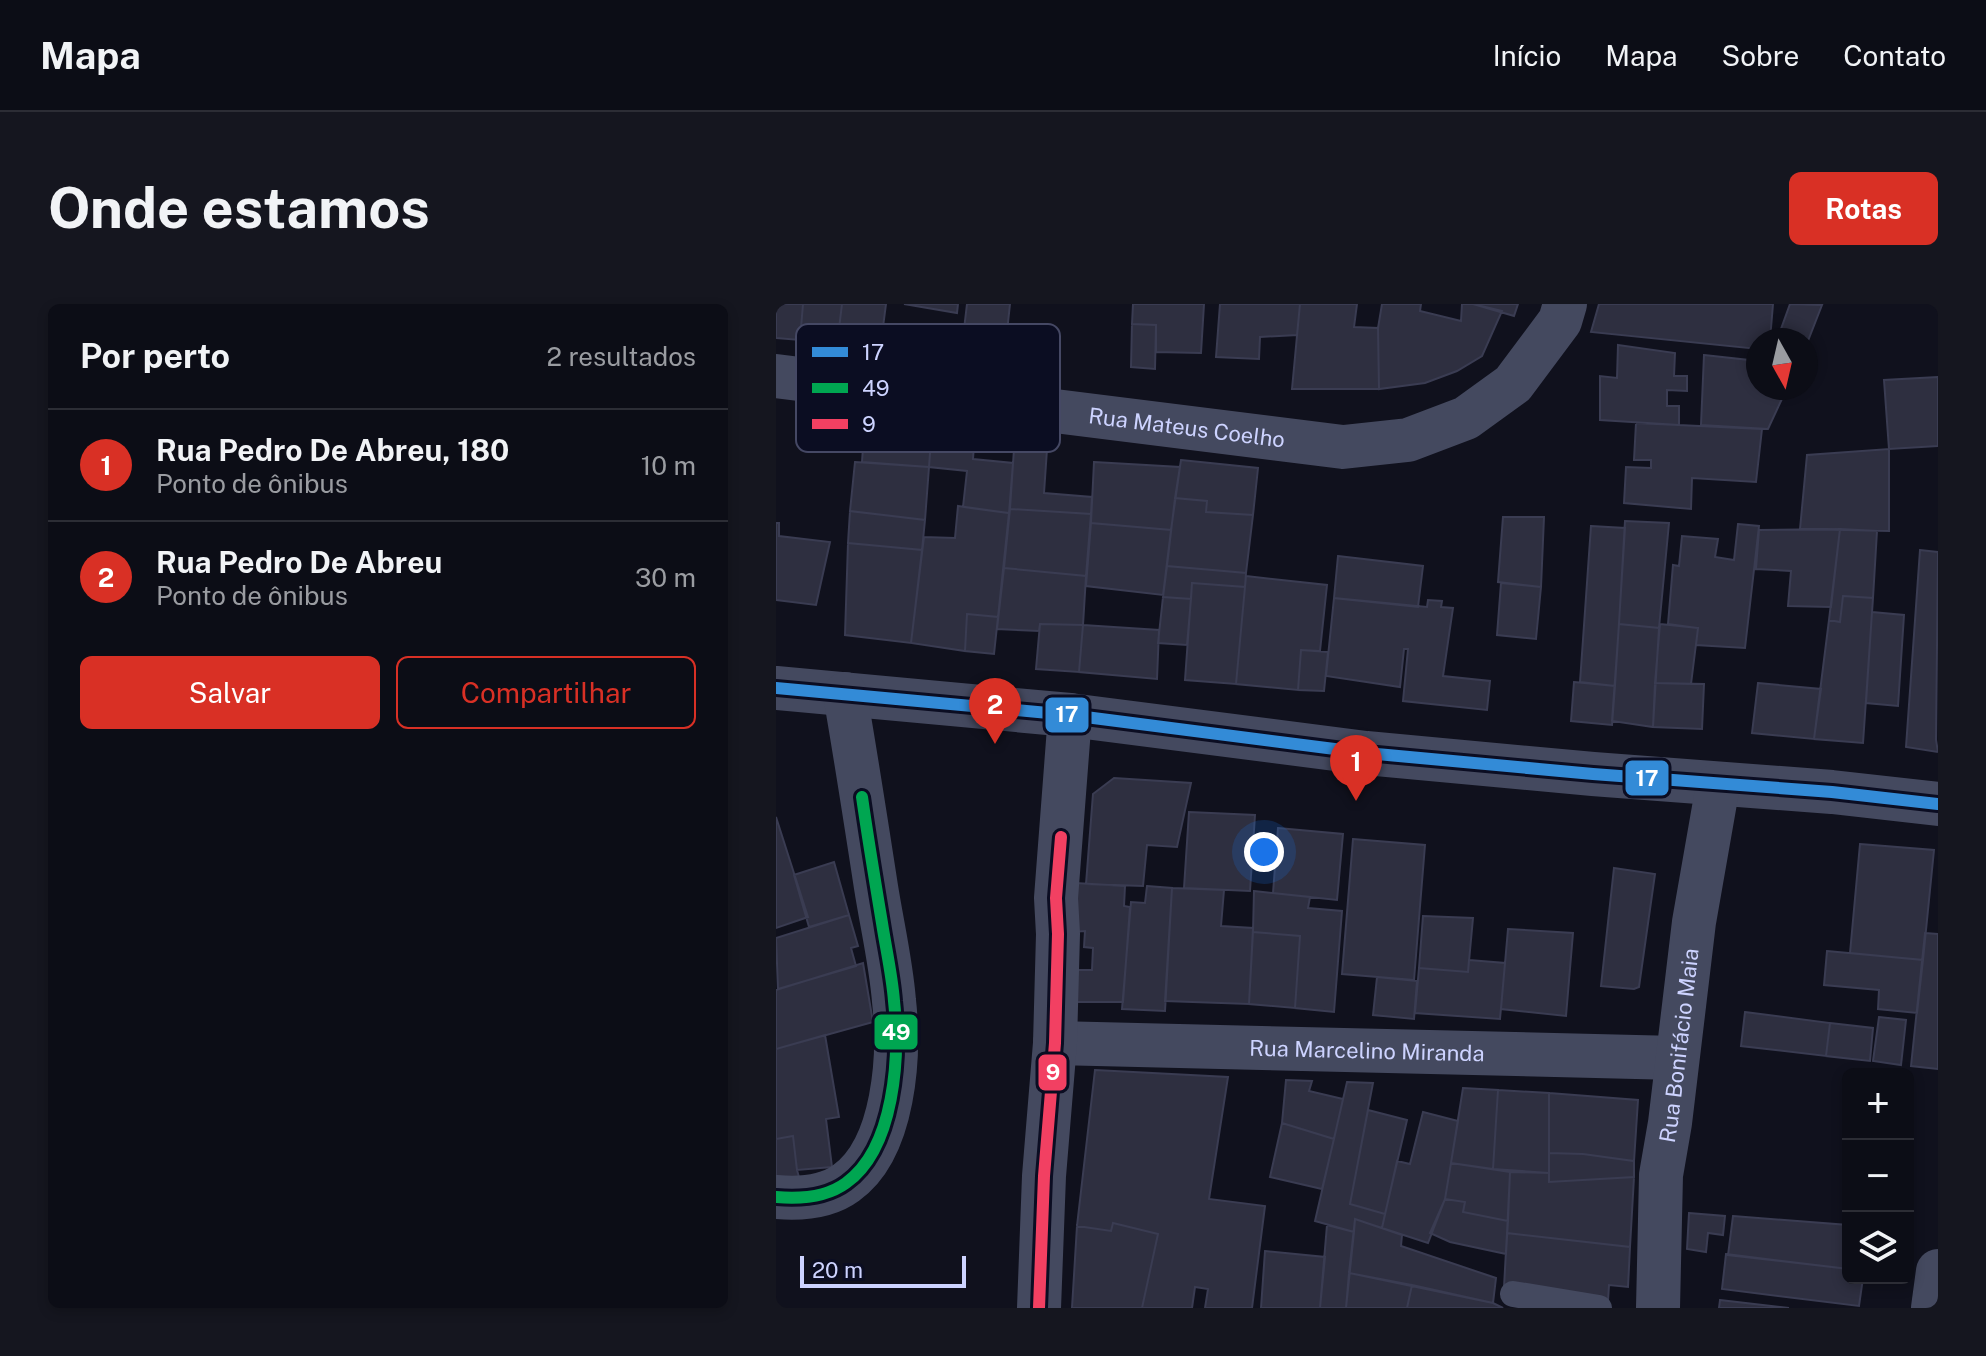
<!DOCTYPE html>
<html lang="pt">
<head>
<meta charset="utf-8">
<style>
	body { margin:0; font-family:"Public Sans",sans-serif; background:#15161f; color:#f1f3f6 }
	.controls { position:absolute; right:24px; bottom:24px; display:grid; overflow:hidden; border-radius:12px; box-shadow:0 4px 12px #0003 }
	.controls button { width:72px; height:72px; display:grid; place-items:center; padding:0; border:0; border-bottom:2px solid #2c2d35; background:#0c0d16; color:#f1f3f6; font:40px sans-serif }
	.compass { position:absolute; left:970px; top:24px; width:72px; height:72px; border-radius:50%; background:#0c0d16; box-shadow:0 4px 12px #0003; rotate:172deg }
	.scale { position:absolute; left:24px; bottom:20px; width:166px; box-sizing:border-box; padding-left:8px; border:4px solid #cdd3ff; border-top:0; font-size:22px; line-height:28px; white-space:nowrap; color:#cdd3ff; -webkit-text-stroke:6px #0b0d22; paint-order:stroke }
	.you { position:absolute; left:488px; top:548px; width:28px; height:28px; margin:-20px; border:6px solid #fff; border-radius:50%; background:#1a73e8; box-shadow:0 0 0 12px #1a73e833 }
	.badge { display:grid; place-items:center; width:52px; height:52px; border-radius:50%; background:#d93025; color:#fff; font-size:26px; font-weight:700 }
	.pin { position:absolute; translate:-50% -66px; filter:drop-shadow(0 2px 4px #0008) }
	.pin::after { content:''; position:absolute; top:42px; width:28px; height:24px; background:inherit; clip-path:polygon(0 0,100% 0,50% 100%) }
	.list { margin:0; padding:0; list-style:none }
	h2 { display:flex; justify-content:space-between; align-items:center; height:104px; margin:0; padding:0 32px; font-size:34px }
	h2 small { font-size:26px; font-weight:400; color:#9a9ca1 }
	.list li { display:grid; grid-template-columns:52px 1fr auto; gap:24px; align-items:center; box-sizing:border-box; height:112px; padding:0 32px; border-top:2px solid #2c2d35 }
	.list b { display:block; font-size:30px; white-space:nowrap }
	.list p { margin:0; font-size:26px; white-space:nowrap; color:#9a9ca1 }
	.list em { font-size:26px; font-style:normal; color:#9a9ca1 }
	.actions { display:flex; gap:16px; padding:24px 32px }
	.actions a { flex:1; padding:18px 0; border:2px solid #d93025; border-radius:12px; text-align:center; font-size:28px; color:#d93025 }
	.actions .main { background:#d93025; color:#fff }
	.icon { flex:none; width:44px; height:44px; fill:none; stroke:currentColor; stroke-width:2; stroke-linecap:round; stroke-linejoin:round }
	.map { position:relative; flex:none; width:1162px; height:1004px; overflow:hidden; border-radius:12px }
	header { display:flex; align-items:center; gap:48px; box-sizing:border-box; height:112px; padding:0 40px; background:#0c0d16; border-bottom:2px solid #2c2d35 }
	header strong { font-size:38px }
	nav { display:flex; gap:44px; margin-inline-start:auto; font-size:28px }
	.intro { display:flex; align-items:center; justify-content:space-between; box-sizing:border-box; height:192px; padding:0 48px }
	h1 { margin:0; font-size:56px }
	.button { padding:20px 36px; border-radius:12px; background:#d93025; color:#fff; font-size:28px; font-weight:700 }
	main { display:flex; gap:48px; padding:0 48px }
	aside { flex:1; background:#0c0d16; border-radius:12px; box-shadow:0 4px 12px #0003 }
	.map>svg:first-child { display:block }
	.building { fill:#2e2f40; stroke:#3a3c52; stroke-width:2 }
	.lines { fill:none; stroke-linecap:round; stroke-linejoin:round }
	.lane { stroke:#44495f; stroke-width:26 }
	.street { stroke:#44495f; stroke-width:44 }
	.bus-1-casing { stroke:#0b0d22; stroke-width:18 }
	.bus-2-casing { stroke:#0b0d22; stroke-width:18 }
	.bus-3-casing { stroke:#0b0d22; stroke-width:18 }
	.bus-1 { stroke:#338bd7; stroke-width:12 }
	.bus-2 { stroke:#00a651; stroke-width:12 }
	.bus-3 { stroke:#f24062; stroke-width:12 }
	.labels { text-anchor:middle; stroke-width:7; stroke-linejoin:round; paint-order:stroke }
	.street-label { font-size:22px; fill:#cdd3ff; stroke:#0b0d22 }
	.key { fill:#0b0d22; stroke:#454864; stroke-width:2 }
	.key-label { font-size:22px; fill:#cdd3ff }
	.line-badge { stroke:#0b0d22; stroke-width:3 }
	.badge-label { font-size:22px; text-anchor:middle; font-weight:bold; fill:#fff }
</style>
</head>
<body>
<header>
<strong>Mapa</strong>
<nav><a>Início</a><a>Mapa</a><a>Sobre</a><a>Contato</a></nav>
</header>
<div class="intro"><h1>Onde estamos</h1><a class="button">Rotas</a></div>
<main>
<aside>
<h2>Por perto<small>2 resultados</small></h2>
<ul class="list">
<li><span class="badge">1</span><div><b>Rua Pedro De Abreu, 180</b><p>Ponto de ônibus</p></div><em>10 m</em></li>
<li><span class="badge">2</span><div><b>Rua Pedro De Abreu</b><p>Ponto de ônibus</p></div><em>30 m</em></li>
</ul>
<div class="actions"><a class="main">Salvar</a><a>Compartilhar</a></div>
</aside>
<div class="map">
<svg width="1162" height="1004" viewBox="0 0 1162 1004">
	<rect width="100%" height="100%" fill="#10111d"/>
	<path class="building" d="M0,0H27L24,36L0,34Z
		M27,0H66L61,41L24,36Z
		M66,0H110L104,46L61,41Z
		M128,0H182L181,9Z
		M191,0H234L229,46L186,42Z
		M357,0H428L425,49L380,48V21L356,20Z
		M444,0H524L521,31L484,33L483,55L440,53Z
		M524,0H581L578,23L602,24L603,85H516Z
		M606,0H645L644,7L685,17L686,0H697L726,7L706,52L681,67L649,79L603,85L602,24Z
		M697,0H742L738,12Z
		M823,0H997L994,36H982V45L815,28Z
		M1014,0L1046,1L1030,42V36H1001Z
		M356,20L380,21L379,65L355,63Z
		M842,41L899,49L898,72H911V87L891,86V102H903V121L824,116V72L841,74Z
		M928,51L982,57V84H1011L992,125L925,121Z
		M1162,73V142L1113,145L1108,76Z
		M89,114L156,121L153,163L86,158Z
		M860,119L986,125L980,178L916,174L915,205L848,199L850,163L875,164V156H858Z
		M156,123L199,128L197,155L237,159L233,209L187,203L191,167L153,163Z
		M239,130L272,131L268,189L316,193L315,210L234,205Z
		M1113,145V227L1024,225L1031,151Z
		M405,156L482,164L477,211L430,208L431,197L399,194Z
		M79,158L153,163L149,216L74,207Z
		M318,158L404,163L395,226L315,219Z
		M399,194L431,197L430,208L477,211L470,269L391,262Z
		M182,202L233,209L222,313L191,310L189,347L135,339L148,233L179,234Z
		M234,205L315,210L310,272L228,264Z
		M74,207L149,216L146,246L72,239Z
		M727,213H768L765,283L722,278Z
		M849,217L893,219L883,324L843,320Z
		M0,219H3V232L54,238L40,301L0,296Z
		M315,219L395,226L387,291L310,282Z
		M962,220L983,222L969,344L920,341L922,324L892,320L897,261L903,262L906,232L942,235L939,253L958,256Z
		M815,222L849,224L839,382L804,378Z
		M1064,225L1101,227L1097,294L1067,292L1064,318L1053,316Z
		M1064,225L1055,303L1012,302L1015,267L980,265L983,226Z
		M72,239L146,246L135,339L69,331Z
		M1144,246L1162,248L1160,436L1162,448L1130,443Z
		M562,252L647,262L642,303L558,294Z
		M391,262L470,269L469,283L416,279L415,295L387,293Z
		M228,264L310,272L307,321L264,320L263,327L221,325Z
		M470,272L551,281L544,347L525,346L522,386L460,380Z
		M416,279L469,283L460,380L409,376Z
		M725,279L765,283L760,335L721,331Z
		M1067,292L1097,294L1087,439L1038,435L1053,316L1064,318Z
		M387,293L415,295L411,341L382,339Z
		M558,294L651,303L652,296L666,297L665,303L677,304L667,372L714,377L711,406L627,397L632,345H628L624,383L550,372Z
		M1096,308L1128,311L1122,402L1090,399Z
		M191,310L222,313L218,350L189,347Z
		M264,320L307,321L303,368L260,365Z
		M843,320L883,324L877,423L836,417Z
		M884,320L922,324L915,380L879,379Z
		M307,321L383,326L381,375L303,368Z
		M525,346L552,348L548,387L522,386Z
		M798,378L839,382L836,421L795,417Z
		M879,379L928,380L926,425L877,423Z
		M982,379L1045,385L1038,435L976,429Z
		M338,474L415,479L401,543L371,541L367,582L310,580L317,490Z
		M413,508L479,511L474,587L408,584Z
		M0,513L32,613L0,624Z
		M502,524L567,530L561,596L497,589Z
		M577,535L649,541L638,676L566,670Z
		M1084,540L1158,546L1147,656L1074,649Z
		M58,558L73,611L33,623L18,571Z
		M838,564L879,570L863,683L858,685L825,682Z
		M299,579L349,582L348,602L354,603L347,698H296L297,666H316L317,644L308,643L309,627L297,628Z
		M371,582L396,584L389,707L346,705L355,598L369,599Z
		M396,584L448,586L445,622L477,624L473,700L389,697Z
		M478,587L534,593L532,604L566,607L558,708L519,704L524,632L477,628Z
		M73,611L82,642L75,644L80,662L2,685L0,634Z
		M647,612L697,614L692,668L643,664Z
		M732,625L797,629L790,712L725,705Z
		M477,628L524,632L519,704L473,700Z
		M1149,629L1162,630V765L1135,762Z
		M1051,647L1147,656L1141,709L1102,705L1103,686L1048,681Z
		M693,656L729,659L724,715L639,709L643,664L692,668Z
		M87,659L97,718L0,745V686Z
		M601,673L641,677L638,715L597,711Z
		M969,708L1054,719L1050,752L965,742Z
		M1103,713L1130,716L1125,761L1097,757Z
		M1054,719L1097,724L1094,757L1050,752Z
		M49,731L63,813L50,815L56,863L21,866L17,832L0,835V745Z
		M319,766L452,773L433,895L489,902L476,1004H429L432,985L419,983L416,1004H366L382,930L337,919L335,927L301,922Z
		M510,776L536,777L533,787L567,795L558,835L506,819Z
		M571,778L597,779L574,900L609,910L606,924L579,915L578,928L539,917Z
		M687,784L722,786L717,865L675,859Z
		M722,786L773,789V869L717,865Z
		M773,789L862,796L858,857L807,850L773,849Z
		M592,806L631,816L609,910L574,900Z
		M647,808L682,817L669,895L652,939L606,924L621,857L634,860Z
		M506,819L558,835L546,885L494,873Z
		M17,832L21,866L28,891L0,888V835Z
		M773,849L807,850L858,857V873L773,878Z
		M675,859L734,868L732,917L687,908L689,898L669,895Z
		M734,868L773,869V878L858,873L854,943L731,929Z
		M669,895L689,898L687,908L732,917L730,950L674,938L654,929Z
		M913,909L949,912L947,931L932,929L930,948L911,945Z
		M957,912L1072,921V965L952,951Z
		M579,915L626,931L625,942L720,974L717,999L573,969Z
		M337,919L382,930L366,1004H296L301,922L335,927Z
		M551,921L578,928L570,1004H544Z
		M731,929L854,943L852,983L833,981L832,997L728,983Z
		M489,947L549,953L544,1004H485Z
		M950,950L1072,965V974H1087L1083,1002L946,985Z
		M573,969L636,981L631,1004H570Z
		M636,981L717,999L727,1004H631Z
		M944,996L1013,1004H943Z"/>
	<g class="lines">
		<path class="lane" d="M737,990L823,1004"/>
		<g class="street">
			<path id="s1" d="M0,72L567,143L632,136L690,114L737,80L784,17L789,0"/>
			<path d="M0,384L294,411L590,449L817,470L1056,488L1162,500"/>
			<path id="s2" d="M279,739L901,754"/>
			<path d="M0,893C23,895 51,893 70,879C119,844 124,751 118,697C115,659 106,621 100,583C90,518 80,454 69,390"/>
			<path d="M263,1004L268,872L279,739L282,630L280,594L294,411"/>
			<path id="s3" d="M882,1004L885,871L894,819L918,618L942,481"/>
			<path d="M1157,1004L1162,967"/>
		</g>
		<defs>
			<path id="bus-1" d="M0,384L294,411L590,449L817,470L1056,488L1162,500"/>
			<path id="bus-2" d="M0,893C23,895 51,893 70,879C119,844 124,752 118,697C116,671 110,645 106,619C99,577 92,535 86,493"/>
			<path id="bus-3" d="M263,1004L268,872L279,739L282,630L280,594L285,533"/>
		</defs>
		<use href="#bus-1" class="bus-1-casing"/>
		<use href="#bus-2" class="bus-2-casing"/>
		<use href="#bus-3" class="bus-3-casing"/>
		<use href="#bus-1" class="bus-1"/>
		<use href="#bus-2" class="bus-2"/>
		<use href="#bus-3" class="bus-3"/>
	</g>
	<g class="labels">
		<g class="street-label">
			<text dy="8" stroke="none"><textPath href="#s1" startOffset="414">Rua Mateus Coelho</textPath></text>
			<text dy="8" stroke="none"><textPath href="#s3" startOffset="264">Rua Bonifácio Maia</textPath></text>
			<text dy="8" stroke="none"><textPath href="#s2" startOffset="312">Rua Marcelino Miranda</textPath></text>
		</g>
	</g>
	<rect x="20" y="20" width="264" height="128" rx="12" class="key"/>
	<rect x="36" y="43" width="36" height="10" fill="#338bd7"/>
	<rect x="36" y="79" width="36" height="10" fill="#00a651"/>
	<rect x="36" y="115" width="36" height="10" fill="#f24062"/>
	<g class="key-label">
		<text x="86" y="56">17</text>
		<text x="86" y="92">49</text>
		<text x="86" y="128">9</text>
	</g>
	<g class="line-badge">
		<rect x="268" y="392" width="46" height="38" rx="8" fill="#338bd7"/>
		<rect x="848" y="455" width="46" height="38" rx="8" fill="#338bd7"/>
		<rect x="97" y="709" width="46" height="38" rx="8" fill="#00a651"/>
		<rect x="261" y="749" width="31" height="39" rx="8" fill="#f24062"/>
	</g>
	<g class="badge-label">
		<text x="291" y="418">17</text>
		<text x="871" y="482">17</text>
		<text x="120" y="736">49</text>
		<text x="277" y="776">9</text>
	</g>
</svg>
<div class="controls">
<button>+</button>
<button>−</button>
<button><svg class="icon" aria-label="layers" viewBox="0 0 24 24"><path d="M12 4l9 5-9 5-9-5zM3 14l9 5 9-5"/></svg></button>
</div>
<svg class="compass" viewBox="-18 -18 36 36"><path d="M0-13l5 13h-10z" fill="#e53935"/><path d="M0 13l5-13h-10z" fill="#9a9ca1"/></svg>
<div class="scale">20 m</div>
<div class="you"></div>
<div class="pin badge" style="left:580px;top:497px">1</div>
<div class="pin badge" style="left:219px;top:440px">2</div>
</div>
</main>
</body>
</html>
